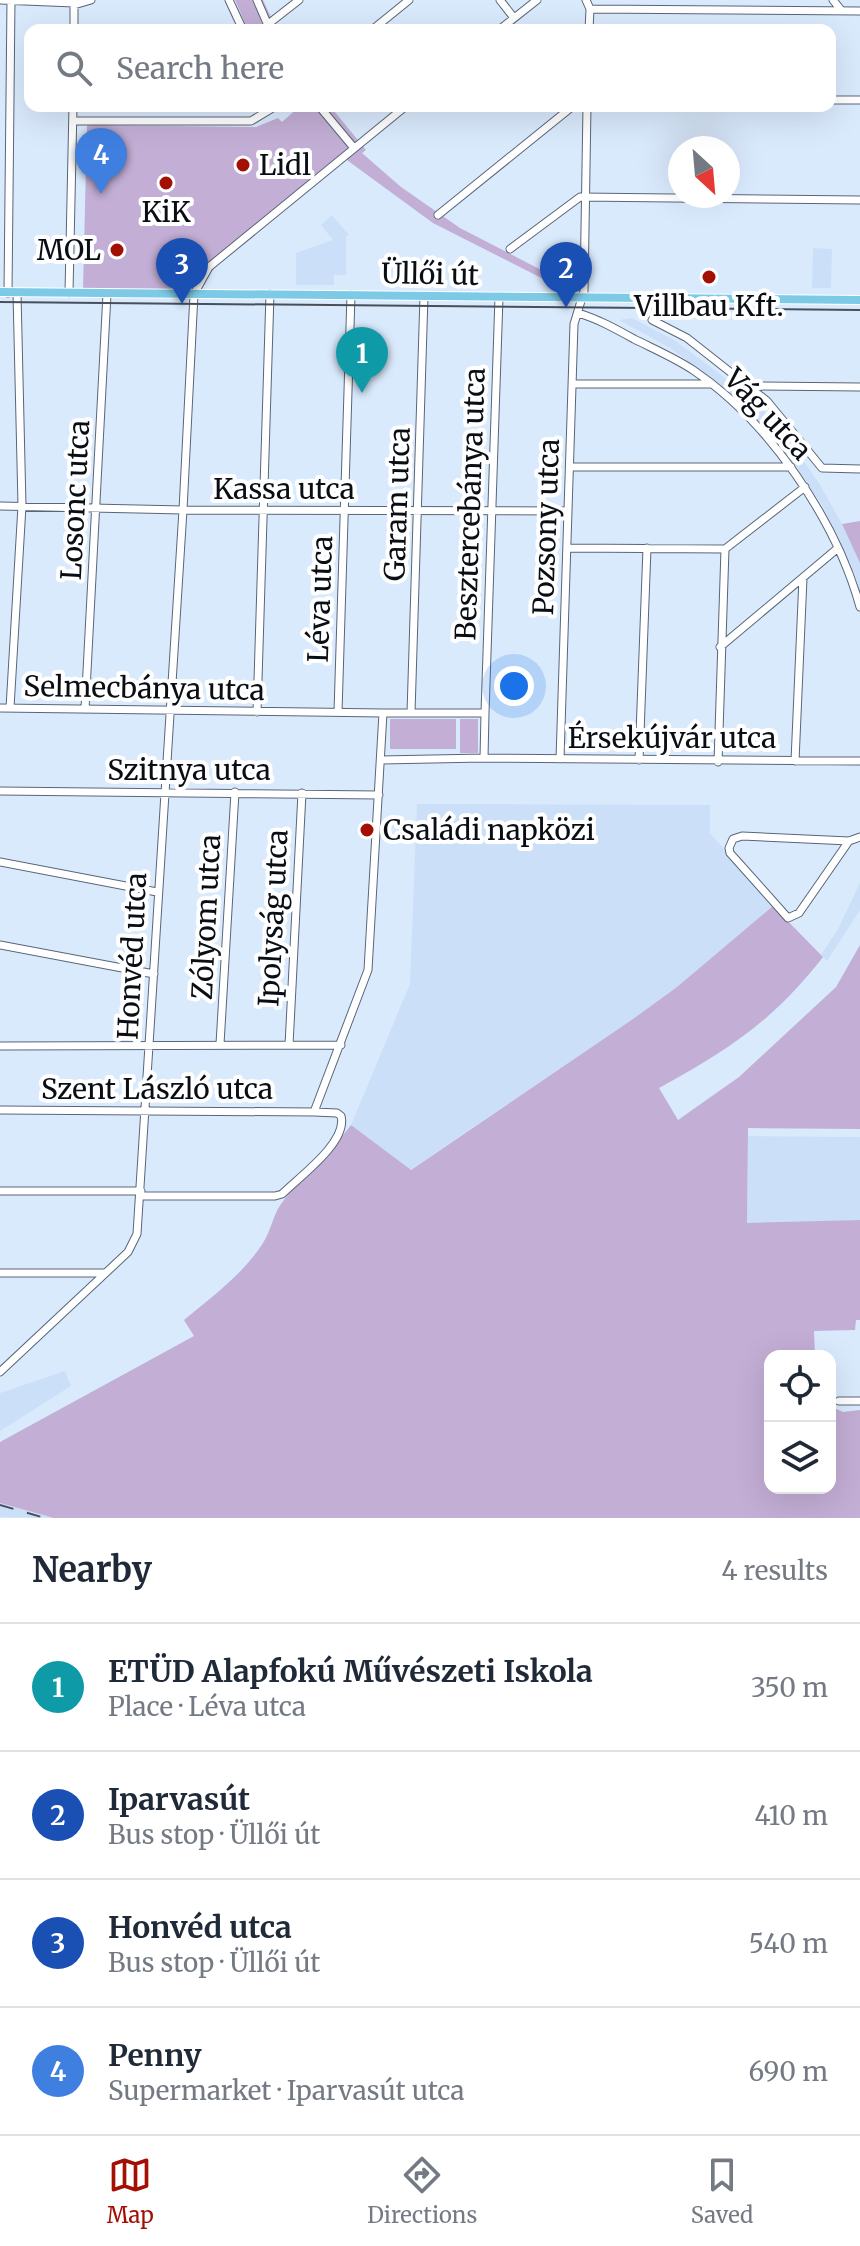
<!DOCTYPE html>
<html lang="en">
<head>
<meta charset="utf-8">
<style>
	body { margin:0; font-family:Merriweather,serif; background:#f6f6f7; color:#1f2937 }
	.controls { position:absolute; right:24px; bottom:24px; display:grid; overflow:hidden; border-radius:16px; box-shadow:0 8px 32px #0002 }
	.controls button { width:72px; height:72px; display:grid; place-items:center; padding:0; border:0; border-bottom:2px solid #e0e1e3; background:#fff; color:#1f2937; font:40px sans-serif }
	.compass { position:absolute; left:668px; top:136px; width:72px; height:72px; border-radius:50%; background:#fff; box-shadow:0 8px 32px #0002; rotate:154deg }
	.you { position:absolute; left:514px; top:686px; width:28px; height:28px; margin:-20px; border:6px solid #fff; border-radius:50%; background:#1a73e8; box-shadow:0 0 0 12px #1a73e833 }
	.badge { display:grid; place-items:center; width:52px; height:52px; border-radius:50%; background:#a40f04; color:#fff; font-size:26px; font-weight:700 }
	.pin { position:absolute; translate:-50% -66px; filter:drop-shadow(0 2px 4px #0008) }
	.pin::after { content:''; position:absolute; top:42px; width:28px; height:24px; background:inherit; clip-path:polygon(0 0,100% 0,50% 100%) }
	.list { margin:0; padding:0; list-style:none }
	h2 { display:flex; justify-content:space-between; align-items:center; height:104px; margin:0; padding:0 32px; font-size:34px }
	h2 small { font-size:26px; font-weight:400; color:#747a83 }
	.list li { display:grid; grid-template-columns:52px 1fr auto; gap:24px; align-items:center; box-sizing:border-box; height:128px; padding:0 32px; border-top:2px solid #e0e1e3 }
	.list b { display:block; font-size:30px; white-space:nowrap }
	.list p { margin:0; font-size:26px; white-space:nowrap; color:#747a83 }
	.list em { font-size:26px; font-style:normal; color:#747a83 }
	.icon { flex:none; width:44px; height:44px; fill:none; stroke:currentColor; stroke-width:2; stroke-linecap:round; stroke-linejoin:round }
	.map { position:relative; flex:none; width:860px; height:1518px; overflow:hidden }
	.search { position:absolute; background:#fff; box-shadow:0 8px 32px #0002; left:24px; right:24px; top:24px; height:88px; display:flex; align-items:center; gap:20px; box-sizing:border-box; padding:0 28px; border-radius:16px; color:#747a83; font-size:30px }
	.sheet { height:616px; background:#fff }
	nav { display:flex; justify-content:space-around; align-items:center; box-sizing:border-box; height:112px; border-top:2px solid #e0e1e3; background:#fff; font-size:22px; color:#747a83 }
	nav a { display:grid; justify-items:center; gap:4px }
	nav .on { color:#a40f04 }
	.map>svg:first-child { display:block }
	.built { fill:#cbdff8 }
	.green { fill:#c3aed5 }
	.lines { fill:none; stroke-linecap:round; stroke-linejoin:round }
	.minor-casing { stroke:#596677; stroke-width:9 }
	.major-casing { stroke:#fff; stroke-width:10 }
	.minor { stroke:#fff; stroke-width:7 }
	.major { stroke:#7ccae6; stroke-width:8 }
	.tram { stroke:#474f5a; stroke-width:2 }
	.rail { stroke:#474f5a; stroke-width:2; stroke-dasharray:14 14; stroke-linecap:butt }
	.poi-dot { fill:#a40f04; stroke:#fff; stroke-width:3 }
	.labels { text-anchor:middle; stroke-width:8; stroke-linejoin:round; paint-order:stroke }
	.poi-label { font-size:28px; fill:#090e15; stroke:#fff; text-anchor:start }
	.street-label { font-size:28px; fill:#090e15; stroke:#fff }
</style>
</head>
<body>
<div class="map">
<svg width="860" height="1518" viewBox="0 0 860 1518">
	<rect width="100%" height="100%" fill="#daeafd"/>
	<path class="built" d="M332,215L349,235L346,236V275H334V285H296V253L333,240L321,225Z
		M813,248L832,249L831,288H812Z
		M632,318L674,340L724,377L765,413L792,445L819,483L842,524L860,563V590L851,564L821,503L779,444L722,386L670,348L619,320Z
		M417,804L710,805V833L773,906L677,987L633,1019L410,1170L351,1125L410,984Z
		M860,883V910L827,961L821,955L838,929Z
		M748,1136L860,1137V1220L747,1224Z
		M65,1371L71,1386L0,1431V1393Z
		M0,1503L54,1518L0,1517Z"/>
	<path class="green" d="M235,0H263L277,30H248Z
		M300,106H330L366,150L362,153L401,187L460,228L578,289L567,291L433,223L340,155C307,180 279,207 250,235C228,256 215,263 198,290L83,289L87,125L256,127L278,118L282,122Z
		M860,521V563L842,524Z
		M390,719H456V749H390Z
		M460,719H478V753H460Z
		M773,906L823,957C774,1020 729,1050 659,1088L678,1120L739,1077L836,987L860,945V1129L748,1128L747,1223L860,1220V1320H856L855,1330L814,1331L815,1356H770V1488H830V1406L843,1412L860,1410V1518H54L0,1503V1442L194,1336L184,1320C212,1297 243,1274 263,1243C271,1231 273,1215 281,1204C300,1176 330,1154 351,1125L411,1170L633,1019L677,987Z"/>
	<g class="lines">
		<defs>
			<path id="minor" d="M0,0L74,3
				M74,0V30
				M229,0L243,30
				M257,0L270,30
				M500,0L514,18
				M586,0L590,9L589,30
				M833,0L841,10
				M74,5L91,0
				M590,9L860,11
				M267,25L299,0
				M372,30L409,0
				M499,30L537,0
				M830,100H860
				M319,106L354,148
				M73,121H251L276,106
				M438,215L573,106
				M510,249L580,197L860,200
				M8,293L11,0
				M69,293L73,106
				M578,313C598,319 616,329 634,339C654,349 675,358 693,370C769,421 836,520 860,607
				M652,320L687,338L767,401L822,468L860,469
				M574,384H710
				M750,386L860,387
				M570,467H791
				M0,506L183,510L568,511
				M567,548L725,549L805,487
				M720,647L838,548
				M0,708L383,713
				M10,708L22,506L17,293
				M85,709L107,294
				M257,712L270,294
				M338,712L351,295
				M411,713L424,296
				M485,713L499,297
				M484,758L860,761
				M560,759L574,324L584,291L587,106
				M639,760L647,548
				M795,761L803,578
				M718,762L725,549
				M0,791L379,795
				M849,841L799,913L788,918L730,853L729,848L733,839L742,836L849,841L860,837
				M0,862L157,892
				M0,945L154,974
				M220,1044L235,792
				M289,1045L302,793
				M0,1046L341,1045
				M0,1110L314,1112L337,1113L341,1116C348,1142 299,1177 282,1194L275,1196H140
				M314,1112L368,970L383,713H485L484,758L381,760
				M0,1191H141
				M0,1273H104
				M0,1372L128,1252L137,1234L183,510L194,294L209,267L406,106
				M839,1401H860"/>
			<path id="major" d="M0,292L860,300"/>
		</defs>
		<use href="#minor" class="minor-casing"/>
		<use href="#major" class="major-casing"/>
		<use href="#minor" class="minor"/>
		<use href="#major" class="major"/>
		<path class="tram" d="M0,302L860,310"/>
		<path class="rail" d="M0,1505L45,1518"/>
	</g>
	<g class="poi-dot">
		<circle cx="243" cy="165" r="8"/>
		<circle cx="166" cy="183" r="8"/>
		<circle cx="117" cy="250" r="8"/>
		<circle cx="709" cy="277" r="8"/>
		<circle cx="367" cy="830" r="8"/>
	</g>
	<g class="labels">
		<g class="poi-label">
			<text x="259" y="175">Lidl</text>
			<text x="166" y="222" text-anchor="middle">KiK</text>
			<text x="101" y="260" text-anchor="end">MOL</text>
			<text x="709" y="316" text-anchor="middle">Villbau Kft.</text>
			<text x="383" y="840">Családi napközi</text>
		</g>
		<g class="street-label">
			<text transform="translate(430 274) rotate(1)" y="10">Üllői út</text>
			<text transform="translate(768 414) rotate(47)" y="10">Vág utca</text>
			<text x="284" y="499">Kassa utca</text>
			<text transform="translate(75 500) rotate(-87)" y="10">Losonc utca</text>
			<text transform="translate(397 504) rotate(-88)" y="10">Garam utca</text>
			<text transform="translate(470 504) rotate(-88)" y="10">Besztercebánya utca</text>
			<text transform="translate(546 527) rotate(-88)" y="10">Pozsony utca</text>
			<text transform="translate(320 599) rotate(-88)" y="10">Léva utca</text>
			<text transform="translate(144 688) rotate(1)" y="10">Selmecbánya utca</text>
			<text x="672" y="748">Érsekújvár utca</text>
			<text x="189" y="780">Szitnya utca</text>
			<text transform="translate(206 917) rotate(-87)" y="10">Zólyom utca</text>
			<text transform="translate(273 918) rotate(-87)" y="10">Ipolyság utca</text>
			<text transform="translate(132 956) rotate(-87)" y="10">Honvéd utca</text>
			<text x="157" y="1099">Szent László utca</text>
		</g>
	</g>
</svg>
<div class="controls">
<button><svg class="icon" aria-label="locate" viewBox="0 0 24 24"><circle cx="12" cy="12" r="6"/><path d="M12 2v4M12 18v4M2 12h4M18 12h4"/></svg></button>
<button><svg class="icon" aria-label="layers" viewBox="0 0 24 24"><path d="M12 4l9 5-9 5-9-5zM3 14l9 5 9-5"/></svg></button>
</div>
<svg class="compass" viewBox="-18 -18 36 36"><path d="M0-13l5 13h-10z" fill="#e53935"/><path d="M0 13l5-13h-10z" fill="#747a83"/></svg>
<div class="you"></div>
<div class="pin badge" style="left:362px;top:393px;background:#0f9aa8">1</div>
<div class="pin badge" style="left:566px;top:308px;background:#1a4fb4">2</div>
<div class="pin badge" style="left:182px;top:304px;background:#1a4fb4">3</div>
<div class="pin badge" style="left:101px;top:194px;background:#3f7fe0">4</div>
<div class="search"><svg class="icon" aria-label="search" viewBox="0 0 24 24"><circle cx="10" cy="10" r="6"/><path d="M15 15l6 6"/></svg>Search here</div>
</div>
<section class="sheet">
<h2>Nearby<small>4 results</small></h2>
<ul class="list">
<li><span class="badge" style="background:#0f9aa8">1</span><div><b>ETÜD Alapfokú Művészeti Iskola</b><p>Place · Léva utca</p></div><em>350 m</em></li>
<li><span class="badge" style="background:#1a4fb4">2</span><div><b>Iparvasút</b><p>Bus stop · Üllői út</p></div><em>410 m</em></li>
<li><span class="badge" style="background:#1a4fb4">3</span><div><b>Honvéd utca</b><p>Bus stop · Üllői út</p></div><em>540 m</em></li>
<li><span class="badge" style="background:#3f7fe0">4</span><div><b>Penny</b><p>Supermarket · Iparvasút utca</p></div><em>690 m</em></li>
</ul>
</section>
<nav>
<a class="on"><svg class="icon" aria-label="map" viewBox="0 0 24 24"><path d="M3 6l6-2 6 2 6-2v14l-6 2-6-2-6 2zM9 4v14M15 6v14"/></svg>Map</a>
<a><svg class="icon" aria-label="directions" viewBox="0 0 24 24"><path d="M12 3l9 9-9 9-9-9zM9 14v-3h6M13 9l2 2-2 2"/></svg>Directions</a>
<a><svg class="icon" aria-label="saved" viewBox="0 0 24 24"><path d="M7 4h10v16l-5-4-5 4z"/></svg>Saved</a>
</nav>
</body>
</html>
